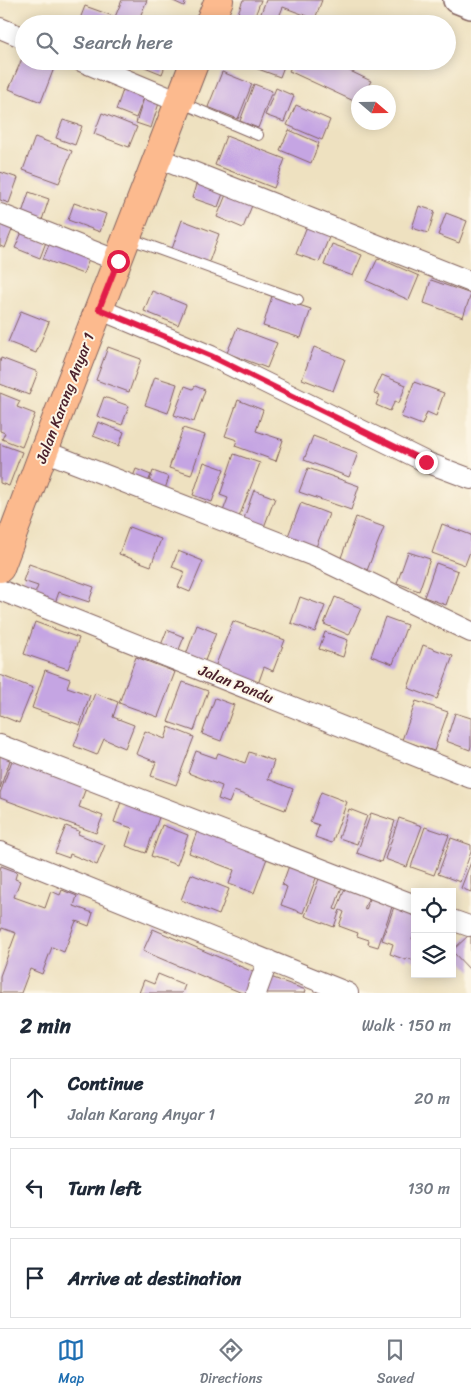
<!DOCTYPE html>
<html lang="en">
<head>
<meta charset="utf-8">
<style>
	body { margin:0; font-family:Sriracha,sans-serif; background:#f6f6f7; color:#1f2937 }
	.controls { position:absolute; right:15px; bottom:15px; display:grid; overflow:hidden; border-radius:0px; box-shadow:0 2px 12px #0003 }
	.controls button { width:45px; height:45px; display:grid; place-items:center; padding:0; border:0; border-bottom:1px solid #e0e1e3; background:#fff; color:#1f2937; font:25px sans-serif }
	.compass { position:absolute; left:351px; top:85px; width:45px; height:45px; border-radius:50%; background:#fff; box-shadow:0 2px 12px #0003; rotate:110deg }
	.stop { position:absolute; width:15px; height:15px; margin:-11px; border:4px solid #e11d48; border-radius:50%; background:#fff }
	.stop.end { background:#e11d48; border-color:#fff; box-shadow:0 1px 5px #0008 }
	.list { margin:0; padding:0; list-style:none }
	h2 { display:flex; justify-content:space-between; align-items:center; height:65px; margin:0; padding:0 20px; font-size:21px }
	h2 small { font-size:16px; font-weight:400; color:#747a83 }
	.list li { display:grid; grid-template-columns:32px 1fr auto; gap:15px; align-items:center; box-sizing:border-box; height:80px; margin:0 10px 10px; padding:0 10px; border:1px solid #e0e1e3; border-radius:0px }
	.list b { display:block; font-size:19px; white-space:nowrap }
	.list p { margin:0; font-size:16px; white-space:nowrap; color:#747a83 }
	.list em { font-size:16px; font-style:normal; color:#747a83 }
	.icon { flex:none; width:28px; height:28px; fill:none; stroke:currentColor; stroke-width:2; stroke-linecap:round; stroke-linejoin:round }
	.map { position:relative; flex:none; width:471px; height:993px; overflow:hidden }
	.search { position:absolute; background:#fff; box-shadow:0 2px 12px #0003; left:15px; right:15px; top:15px; height:55px; display:flex; align-items:center; gap:12px; box-sizing:border-box; padding:0 18px; border-radius:28px; color:#747a83; font-size:19px }
	.sheet { height:335px; background:#fff }
	nav { display:flex; justify-content:space-around; align-items:center; box-sizing:border-box; height:70px; border-top:1px solid #e0e1e3; background:#fff; font-size:14px; color:#747a83 }
	nav a { display:grid; justify-items:center; gap:2px }
	nav .on { color:#1f6fb2 }
	.map>svg:first-child { display:block }
	.building { fill:#c5a5e3 }
	.lines { fill:none; stroke-linecap:round; stroke-linejoin:round }
	.service-casing { stroke:#83635f; stroke-width:12 }
	.minor-casing { stroke:#83635f; stroke-width:22 }
	.tertiary-casing { stroke:#83635f; stroke-width:28 }
	.primary-casing { stroke:#83635f; stroke-width:30 }
	.service { stroke:#fff; stroke-width:10 }
	.minor { stroke:#fff; stroke-width:20 }
	.tertiary { stroke:#fff; stroke-width:25 }
	.primary { stroke:#fcba8e; stroke-width:28 }
	.route { stroke:#e11d48; stroke-width:6 }
	.labels { text-anchor:middle; stroke-width:4; stroke-linejoin:round; paint-order:stroke }
	.street-label { font-size:15px; fill:#4a1f2b; stroke:#fcf5e5 }
</style>
</head>
<body>
<div class="map">
<svg width="471" height="993" viewBox="0 0 471 993">
	<rect width="100%" height="100%" fill="#fcf5e5"/>
	<filter id="ink" filterUnits="userSpaceOnUse"><feTurbulence type="fractalNoise" baseFrequency=".02" numOctaves="2"/><feDisplacementMap in="SourceGraphic" scale="10" xChannelSelector="R" yChannelSelector="G"/><feConvolveMatrix kernelMatrix="1 2 1 2 8 2 1 2 1" color-interpolation-filters="sRGB"/></filter>
	<filter id="wash" filterUnits="userSpaceOnUse"><feTurbulence type="fractalNoise" baseFrequency=".0096" numOctaves="4" result="noise"/><feDisplacementMap in="SourceGraphic" scale="20" xChannelSelector="R" yChannelSelector="G"/><feGaussianBlur stdDeviation="1.12" result="paint"/><feColorMatrix in="noise" values="0 0 0 0 0 0 0 0 0 0 0 0 0 0 0 0 0 1.4 0 .05"/><feComposite in="paint" operator="in"/></filter>
	<g filter="url(#wash)">
		<rect width="100%" height="100%" fill="#eee1c0"/>
		<g id="blocks">
			<path class="building" d="M122,0H147L137,24H132L115,17Z
				M171,0H186L184,6Z
				M243,0H261L252,24L236,18Z
				M266,0H322L315,19L283,7L277,22L260,16Z
				M85,6L113,16L110,24H78Z
				M24,54V61H51L56,63L41,102L9,89Z
				M142,61H167L162,74L140,65Z
				M236,61H286L280,77Z
				M294,61H329L371,81L365,92H358V103L289,71Z
				M222,72L252,84L238,119L208,107Z
				M254,84L272,91L258,128L240,121Z
				M124,87L145,95L136,118L116,110Z
				M276,88L294,96L284,122L265,115Z
				M145,95L160,100L151,128L136,123Z
				M296,105L330,120L322,140L287,125Z
				M102,113L137,127L129,147L94,134Z
				M63,120L82,126L75,145L56,138Z
				M289,130L319,143L311,163L280,150Z
				M226,136L285,159L274,188L215,165Z
				M35,137L72,151L59,183L23,170Z
				M0,172L18,178L9,203L0,200Z
				M197,181L224,191L218,207L192,198Z
				M29,192L49,199L41,223L21,216Z
				M227,192L253,203L243,228L217,217Z
				M74,203L106,214L100,232L68,220Z
				M419,206L435,211L428,233L412,228Z
				M446,213L467,221L459,243L438,235Z
				M0,220L14,225L5,248L0,246Z
				M182,220L219,234L209,262L172,249Z
				M307,226L330,235L319,262L296,254Z
				M22,232L46,242L40,258L15,248Z
				M51,240L91,255L83,274L43,259Z
				M332,244L362,255L353,276L324,265Z
				M378,258L419,276L409,300L367,281Z
				M431,280L471,294L463,317L424,303Z
				M152,291L186,305L178,325L144,311Z
				M272,296L311,309L301,338L263,326Z
				M21,311L49,322L36,353L8,342Z
				M237,328L277,343L267,368L227,353Z
				M108,347L141,359L129,392L96,380Z
				M314,347L345,359L333,391L302,379Z
				M1,358L38,372L29,395L0,384V362Z
				M382,375L406,385L399,403L395,401L390,411L376,405L380,395L374,393Z
				M155,377L177,384L168,413L145,405Z
				M414,382L444,393L436,416L427,412L422,425L401,417Z
				M185,386L193,389L195,386L205,390L194,422L174,415Z
				M0,393L20,401L17,407L35,414L22,447L2,439L5,433L0,431Z
				M104,397L129,406L122,425L97,416Z
				M238,400L263,410L256,431L283,440L276,461L235,446L237,440L225,436Z
				M98,422L124,432L119,446L93,436Z
				M183,428L205,435L191,475L169,468Z
				M313,436L358,453L349,477L304,460Z
				M0,444L22,452L9,486L0,483Z
				M234,454L260,463L236,525L220,519L228,498L220,495Z
				M204,462L224,469L212,502L193,495Z
				M308,468L359,486L351,510L299,492Z
				M136,469L151,475L145,489L130,484Z
				M153,471L169,477L163,495L147,489Z
				M254,490L275,498L261,535L241,527Z
				M301,503L329,514L314,552L286,541Z
				M356,517L384,527L366,573L339,563Z
				M442,524L471,535V549L465,565L432,553Z
				M129,527L161,539L151,566L119,554Z
				M178,551L203,561L190,592L178,587L185,572L172,567Z
				M408,552L430,559L419,591L397,583Z
				M436,563L458,571L446,605L424,597Z
				M29,564L94,587L89,602L59,592L54,606L33,599L38,586L23,581Z
				M300,597L325,606L315,632L291,623Z
				M335,597L361,608L349,635L324,624Z
				M385,617L407,625L393,664L371,656Z
				M233,621L285,640L273,671L264,667L258,684L215,667Z
				M35,622L79,638L68,669L24,654Z
				M197,625L216,633L202,668L184,660Z
				M167,630L184,637L176,657L159,650Z
				M325,632L348,640L343,657L319,649Z
				M423,645L453,656L437,699L408,688Z
				M136,657L175,672L158,717L119,703Z
				M45,670L70,679L67,687L90,695L80,725L32,708Z
				M0,675L33,688L19,723L0,715Z
				M183,682L208,691L194,731L168,722Z
				M95,693L118,702L113,717L134,725L125,748L104,739L97,755L74,746Z
				M215,698L234,705L221,741L202,734Z
				M416,701L448,712L434,751L402,740Z
				M455,713L471,718V746L470,750L446,741Z
				M169,727L194,737L176,785L151,776L156,762L136,754L145,731L165,739Z
				M0,748L13,752L0,788Z
				M196,751L216,758L218,753L245,763L249,752L274,761L268,779L293,789L285,810L234,791L229,803L218,799L222,786L188,773Z
				M13,758L87,785L79,807L103,816L96,833L0,798V793Z
				M321,792L347,802L332,843L315,837L319,825L310,822Z
				M122,799L161,812L146,853L126,846L132,828L114,822Z
				M349,809L367,816L357,844L339,838Z
				M371,813L395,821L381,862L357,853Z
				M399,818L422,826L407,867L385,859Z
				M162,825L188,835L177,865L151,856Z
				M66,826L79,831L78,834L105,845L97,865L70,854L69,858L55,853Z
				M199,826L269,853L254,893L229,884L234,870L189,853Z
				M425,827L449,835L434,875L411,867Z
				M451,838L471,845V852L460,882L438,874Z
				M471,862V892L461,888Z
				M290,863L318,873L303,913L281,905L287,887L282,885Z
				M1,866L17,872L15,879L20,881L14,897L45,908L51,891L60,895L62,890L77,896L74,906L93,913L89,926L76,921L64,952L52,947L42,974L30,969L21,993H0V976L16,933L2,928L0,933V870Z
				M191,874L229,889L219,915L181,900Z
				M320,876L343,884L334,909L337,910L345,888L369,897L364,909L366,910L371,896L393,904L378,947L368,944L369,940L357,936L358,933L339,926L344,912L340,910L334,927L305,916Z
				M395,904L415,911V932L412,939L415,940V961L407,958L406,960L390,954L393,944L382,940Z
				M153,929L258,974L250,993H242L143,951Z
				M471,933V971L452,951Z
				M158,974L185,985L182,993H139L144,980L154,984Z
				M268,976L306,990L305,993H262Z"/>
		</g>
	</g>
	<g filter="url(#ink)">
		<use href="#blocks" fill-opacity="0" stroke="#83635f" stroke-width="1"/>
		<g class="lines">
			<defs>
				<path id="service" d="M180,102L258,135
					M128,238L298,300"/>
				<path id="minor" d="M0,28L24,38
					M81,61L179,102
					M158,158L471,282
					M0,214L118,261
					M99,309L211,356L426,462L471,479
					M44,451L316,557L471,632
					M0,590L471,778
					M0,745L415,905
					M0,852L348,993
					M452,920L469,926
					M256,993L268,960"/>
				<path id="tertiary" d="M456,0L471,6"/>
				<path id="primary" d="M209,24L219,0
					M0,568L44,451L195,61"/>
			</defs>
			<use href="#service" class="service-casing"/>
			<use href="#minor" class="minor-casing"/>
			<use href="#tertiary" class="tertiary-casing"/>
			<use href="#primary" class="primary-casing"/>
			<use href="#service" class="service"/>
			<use href="#minor" class="minor"/>
			<use href="#tertiary" class="tertiary"/>
			<use href="#primary" class="primary"/>
		</g>
	</g>
	<g class="lines" filter="url(#ink)">
		<path class="route" d="M118,261L99,309L211,356L426,462"/>
	</g>
	<g class="labels">
		<g class="street-label">
			<text transform="translate(65 398) rotate(-69)" y="5">Jalan Karang Anyar 1</text>
			<text transform="translate(236 684) rotate(22)" y="5">Jalan Pandu</text>
		</g>
	</g>
</svg>
<div class="controls">
<button><svg class="icon" aria-label="locate" viewBox="0 0 24 24"><circle cx="12" cy="12" r="6"/><path d="M12 2v4M12 18v4M2 12h4M18 12h4"/></svg></button>
<button><svg class="icon" aria-label="layers" viewBox="0 0 24 24"><path d="M12 4l9 5-9 5-9-5zM3 14l9 5 9-5"/></svg></button>
</div>
<svg class="compass" viewBox="-18 -18 36 36"><path d="M0-13l5 13h-10z" fill="#e53935"/><path d="M0 13l5-13h-10z" fill="#747a83"/></svg>
<div class="stop" style="left:118px;top:261px"></div>
<div class="stop end" style="left:426px;top:462px"></div>
<div class="search"><svg class="icon" aria-label="search" viewBox="0 0 24 24"><circle cx="10" cy="10" r="6"/><path d="M15 15l6 6"/></svg>Search here</div>
</div>
<section class="sheet">
<h2>2 min<small>Walk · 150 m</small></h2>
<ul class="list">
<li><svg class="icon" aria-label="ahead" viewBox="0 0 24 24"><path d="M12 20V5M6 11l6-6 6 6"/></svg><div><b>Continue</b><p>Jalan Karang Anyar 1</p></div><em>20 m</em></li>
<li><svg class="icon" aria-label="left" viewBox="0 0 24 24"><path d="M17 20v-9H6M10 6l-5 5 5 5"/></svg><div><b>Turn left</b></div><em>130 m</em></li>
<li><svg class="icon" aria-label="arrive" viewBox="0 0 24 24"><path d="M6 21V4h12l-3 4 3 4H6"/></svg><div><b>Arrive at destination</b></div></li>
</ul>
</section>
<nav>
<a class="on"><svg class="icon" aria-label="map" viewBox="0 0 24 24"><path d="M3 6l6-2 6 2 6-2v14l-6 2-6-2-6 2zM9 4v14M15 6v14"/></svg>Map</a>
<a><svg class="icon" aria-label="directions" viewBox="0 0 24 24"><path d="M12 3l9 9-9 9-9-9zM9 14v-3h6M13 9l2 2-2 2"/></svg>Directions</a>
<a><svg class="icon" aria-label="saved" viewBox="0 0 24 24"><path d="M7 4h10v16l-5-4-5 4z"/></svg>Saved</a>
</nav>
</body>
</html>
